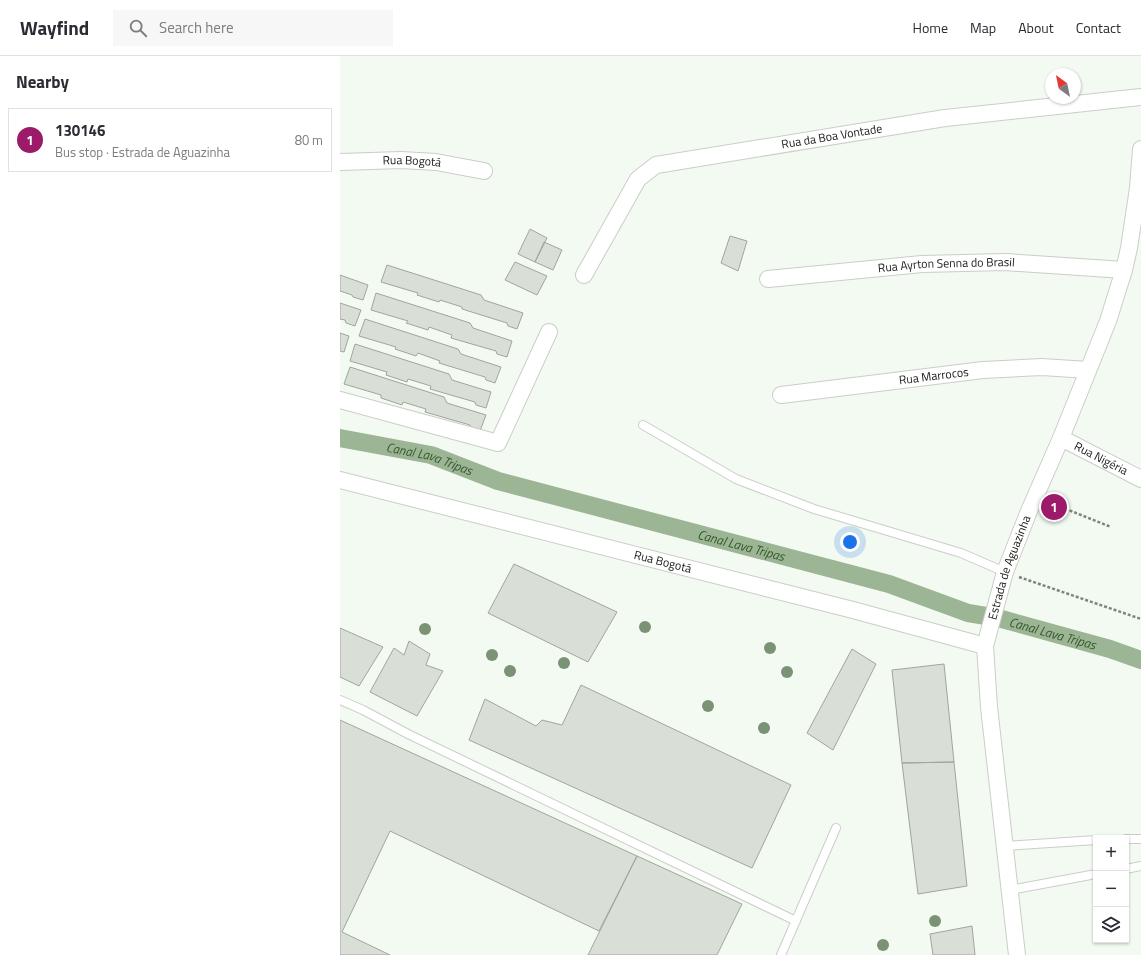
<!DOCTYPE html>
<html lang="en">
<head>
<meta charset="utf-8">
<style>
	body { margin:0; font-family:"Titillium Web",sans-serif; background:#f7f7f7; color:#2b2b33 }
	.controls { position:absolute; right:12px; bottom:12px; display:grid; overflow:hidden; border-radius:0px; box-shadow:0 1px 3px #0004 }
	.controls button { width:36px; height:36px; display:grid; place-items:center; padding:0; border:0; border-bottom:1px solid #e1e1e2; background:#fff; color:#2b2b33; font:20px sans-serif }
	.compass { position:absolute; left:705px; top:12px; width:36px; height:36px; border-radius:50%; background:#fff; box-shadow:0 1px 3px #0004; rotate:327deg }
	.you { position:absolute; left:510px; top:486px; width:14px; height:14px; margin:-10px; border:3px solid #fff; border-radius:50%; background:#1a73e8; box-shadow:0 0 0 6px #1a73e833 }
	.badge { display:grid; place-items:center; width:26px; height:26px; border-radius:50%; background:#9d196a; color:#fff; font-size:13px; font-weight:700 }
	.pin { position:absolute; translate:-50% -50%; border:2px solid #fff; box-shadow:0 1px 4px #0006 }
	.list { margin:0; padding:0; list-style:none }
	h2 { display:flex; justify-content:space-between; align-items:center; height:52px; margin:0; padding:0 16px; font-size:17px }
	h2 small { font-size:13px; font-weight:400; color:#7c7c81 }
	.list li { display:grid; grid-template-columns:26px 1fr auto; gap:12px; align-items:center; box-sizing:border-box; height:64px; margin:0 8px 8px; padding:0 8px; border:1px solid #e1e1e2; border-radius:0px }
	.list b { display:block; font-size:15px; white-space:nowrap }
	.list p { margin:0; font-size:13px; white-space:nowrap; color:#7c7c81 }
	.list em { font-size:13px; font-style:normal; color:#7c7c81 }
	.icon { flex:none; width:22px; height:22px; fill:none; stroke:currentColor; stroke-width:2; stroke-linecap:round; stroke-linejoin:round }
	.map { position:relative; flex:none; width:801px; height:899px; overflow:hidden }
	header { display:flex; align-items:center; gap:24px; box-sizing:border-box; height:56px; padding:0 20px; background:#fff; border-bottom:1px solid #e1e1e2 }
	header strong { font-size:19px }
	nav { display:flex; gap:22px; margin-inline-start:auto; font-size:14px }
	.search { width:280px; height:36px; background:#f7f7f7; display:flex; align-items:center; gap:10px; box-sizing:border-box; padding:0 14px; border-radius:0px; color:#7c7c81; font-size:15px }
	main { display:flex }
	aside { flex:1; background:#fff }
	.map>svg:first-child { display:block }
	.lines { fill:none; stroke-linecap:round; stroke-linejoin:round }
	.canal { stroke:#9cb595; stroke-width:18 }
	.building { fill:#d9dfd7; stroke:#a0a69e }
	.service-casing { stroke:#c9cfc7; stroke-width:10 }
	.minor-casing { stroke:#c9cfc7; stroke-width:18 }
	.path { stroke:#80847f; stroke-width:2.5; stroke-dasharray:3 2; stroke-linecap:butt }
	.service { stroke:#fff; stroke-width:8 }
	.minor { stroke:#fff; stroke-width:16 }
	.tree { fill:#7c9275 }
	.labels { text-anchor:middle; stroke-width:3; stroke-linejoin:round; paint-order:stroke }
	.street-label { font-size:12px; fill:#191b18; stroke:#fff }
	.water-label { font-size:13px; font-style:italic; fill:#34582b; stroke:#fff }
</style>
</head>
<body>
<header>
<strong>Wayfind</strong>
<div class="search"><svg class="icon" aria-label="search" viewBox="0 0 24 24"><circle cx="10" cy="10" r="6"/><path d="M15 15l6 6"/></svg>Search here</div>
<nav><a>Home</a><a>Map</a><a>About</a><a>Contact</a></nav>
</header>
<main>
<aside>
<h2>Nearby<small></small></h2>
<ul class="list">
<li><span class="badge">1</span><div><b>130146</b><p>Bus stop · Estrada de Aguazinha</p></div><em>80 m</em></li>
</ul>
</aside>
<div class="map">
<svg width="801" height="899" viewBox="0 0 801 899">
	<rect width="100%" height="100%" fill="#f3faf1"/>
	<g class="lines">
		<path class="canal" id="s1" d="M0,382L91,399L158,425L549,528L628,557L658,562L770,593L801,604"/>
	</g>
	<path class="building" d="M190,173L207,182L195,206L178,198Z
		M390,180L407,185L398,215L381,207Z
		M204,186L222,194L213,214L195,206Z
		M175,206L207,220L197,239L165,224Z
		M47,209L141,239L144,244L183,257L177,273L168,270L167,267L122,253V251L100,244L99,246L77,239L78,237L41,226Z
		M0,219L28,229L23,244L13,241L12,239L0,235Z
		M36,237L130,267L133,272L172,285L167,301L157,298L156,295L111,282L112,279L89,271L88,274L66,267L68,265L31,254Z
		M0,247L21,254L15,270L6,267L5,264L0,263Z
		M25,263L118,293L121,298L161,311L155,327L146,324L145,321L99,307L100,305L78,297L76,300L55,293L56,291L19,280Z
		M0,277L9,280L4,296L0,295Z
		M15,288L109,318L112,324L151,336L146,352L136,349L135,346L90,333L91,330L68,323L67,326L46,319L47,316L10,305Z
		M10,311L104,341L107,347L146,359L140,375L131,372L130,369L85,356L86,353L63,346L62,349L41,342V339L4,328Z
		M174,508L277,556L248,606L148,557Z
		M0,572L43,591L19,630L0,621Z
		M69,585L90,598L86,609L103,615L77,660L30,636L54,592L64,599Z
		M512,593L536,608L493,694L467,677Z
		M604,608L614,706L562,707L552,614Z
		M241,629L451,729L412,812L129,684L145,643L196,670L202,664L222,669Z
		M0,664L297,800L259,875L50,775L2,876L50,899H0Z
		M614,706L627,830L578,838L562,707Z
		M297,800L402,848L377,899H248Z
		M632,870L635,899H593L590,878Z"/>
	<g class="lines">
		<defs>
			<path id="service" d="M303,369L396,423L474,453L621,497L665,516
				M0,644L23,654L68,678L456,865
				M786,783H801
				M665,790L756,784
				M786,813L801,810
				M670,834L756,818
				M441,899L496,772"/>
			<g id="minor">
				<path id="s2" d="M0,106L61,104L96,106L144,115"/>
				<path id="s3" d="M244,219L298,123L316,109L605,62L801,41"/>
				<path id="s4" d="M428,223L582,208L665,206L784,214"/>
				<path id="s5" d="M441,339L643,314L702,311L748,314"/>
				<path d="M0,344L158,387L209,276"/>
				<path id="s6" d="M721,382L801,423"/>
				<path id="s7" d="M0,424L513,554L645,590"/>
				<path id="s8" d="M677,899L649,651L645,590L665,516L689,455L721,382L768,265L784,214L789,192L798,132L801,93"/>
			</g>
		</defs>
		<use href="#service" class="service-casing"/>
		<use href="#minor" class="minor-casing"/>
		<path class="path" d="M711,447L771,471
			M679,521L801,563"/>
		<use href="#service" class="service"/>
		<use href="#minor" class="minor"/>
	</g>
	<g class="tree">
		<circle cx="305" cy="571" r="6"/>
		<circle cx="85" cy="573" r="6"/>
		<circle cx="430" cy="592" r="6"/>
		<circle cx="152" cy="599" r="6"/>
		<circle cx="224" cy="607" r="6"/>
		<circle cx="170" cy="615" r="6"/>
		<circle cx="447" cy="616" r="6"/>
		<circle cx="368" cy="650" r="6"/>
		<circle cx="424" cy="672" r="6"/>
		<circle cx="595" cy="865" r="6"/>
		<circle cx="543" cy="889" r="6"/>
	</g>
	<g class="labels">
		<g class="street-label">
			<text dy="4" stroke="none"><textPath href="#s3" startOffset="311">Rua da Boa Vontade</textPath></text>
			<text dy="4" stroke="none"><textPath href="#s2" startOffset="72">Rua Bogotá</textPath></text>
			<text dy="4" stroke="none"><textPath href="#s4" startOffset="179">Rua Ayrton Senna do Brasil</textPath></text>
			<text dy="4" stroke="none"><textPath href="#s5" startOffset="154">Rua Marrocos</textPath></text>
			<text dy="4" stroke="none"><textPath href="#s6" startOffset="45">Rua Nigéria</textPath></text>
			<text dy="4" stroke="none"><textPath href="#s7" startOffset="333">Rua Bogotá</textPath></text>
			<text dy="4" stroke="none"><textPath href="#s8" startOffset="393">Estrada de Aguazinha</textPath></text>
		</g>
		<g class="water-label">
			<text dy="5" stroke="none"><textPath href="#s1" startOffset="92">Canal Lava Tripas</textPath></text>
			<text dy="5" stroke="none"><textPath href="#s1" startOffset="416">Canal Lava Tripas</textPath></text>
			<text dy="5" stroke="none"><textPath href="#s1" startOffset="740">Canal Lava Tripas</textPath></text>
		</g>
	</g>
</svg>
<div class="controls">
<button>+</button>
<button>−</button>
<button><svg class="icon" aria-label="layers" viewBox="0 0 24 24"><path d="M12 4l9 5-9 5-9-5zM3 14l9 5 9-5"/></svg></button>
</div>
<svg class="compass" viewBox="-18 -18 36 36"><path d="M0-13l5 13h-10z" fill="#e53935"/><path d="M0 13l5-13h-10z" fill="#7c7c81"/></svg>
<div class="you"></div>
<div class="pin badge" style="left:714px;top:451px">1</div>
</div>
</main>
</body>
</html>
